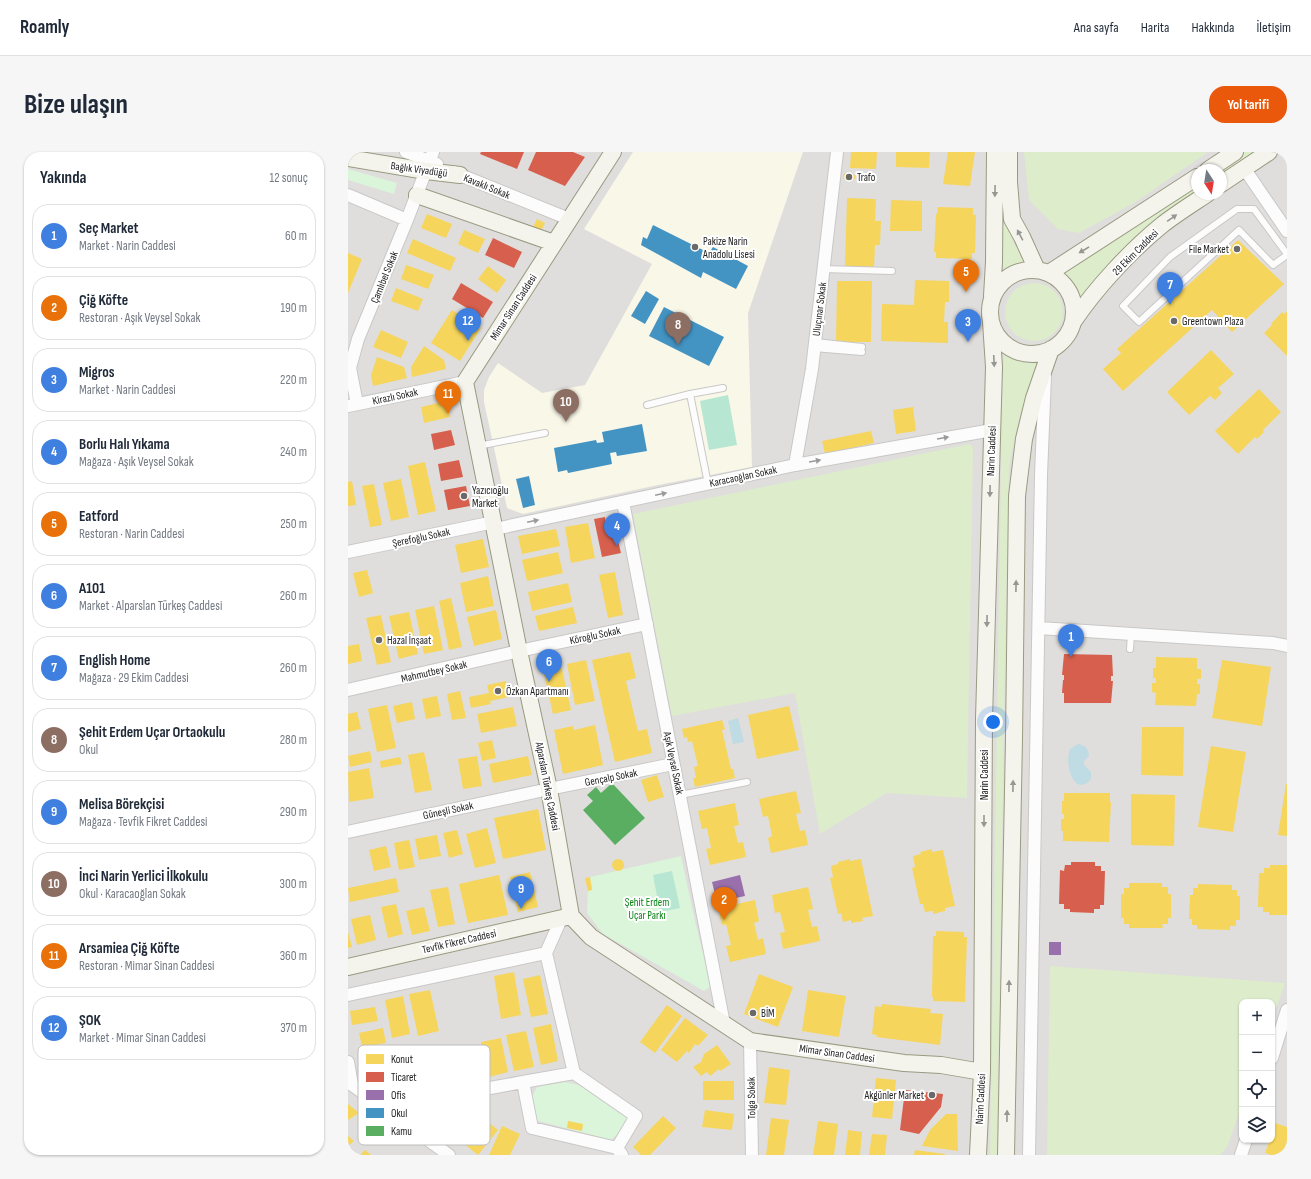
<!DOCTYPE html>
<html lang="tr">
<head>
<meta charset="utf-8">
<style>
	body { margin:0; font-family:"Sofia Sans Condensed",sans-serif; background:#f6f6f7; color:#1f2937 }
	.controls { position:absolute; right:12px; bottom:12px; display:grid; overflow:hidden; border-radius:8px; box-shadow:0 1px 3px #0004 }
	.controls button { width:36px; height:36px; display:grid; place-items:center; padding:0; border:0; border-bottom:1px solid #e0e1e3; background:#fff; color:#1f2937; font:20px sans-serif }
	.compass { position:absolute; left:843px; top:12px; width:36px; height:36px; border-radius:50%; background:#fff; box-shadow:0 1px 3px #0004; rotate:168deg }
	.you { position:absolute; left:645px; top:570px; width:14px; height:14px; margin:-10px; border:3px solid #fff; border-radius:50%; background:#1a73e8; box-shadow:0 0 0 6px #1a73e833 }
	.badge { display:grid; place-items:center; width:26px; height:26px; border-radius:50%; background:#ea580c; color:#fff; font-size:13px; font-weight:700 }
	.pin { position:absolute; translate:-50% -33px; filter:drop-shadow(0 1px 2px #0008) }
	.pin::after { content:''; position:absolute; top:21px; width:14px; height:12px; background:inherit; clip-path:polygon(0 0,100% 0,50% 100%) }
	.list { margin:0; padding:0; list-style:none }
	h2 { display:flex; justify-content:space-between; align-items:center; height:52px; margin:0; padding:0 16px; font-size:17px }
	h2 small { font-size:13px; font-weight:400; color:#747a83 }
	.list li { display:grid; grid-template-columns:26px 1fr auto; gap:12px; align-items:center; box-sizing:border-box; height:64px; margin:0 8px 8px; padding:0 8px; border:1px solid #e0e1e3; border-radius:16px }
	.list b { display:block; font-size:15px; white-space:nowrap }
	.list p { margin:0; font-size:13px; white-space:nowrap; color:#747a83 }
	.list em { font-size:13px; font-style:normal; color:#747a83 }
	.icon { flex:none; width:22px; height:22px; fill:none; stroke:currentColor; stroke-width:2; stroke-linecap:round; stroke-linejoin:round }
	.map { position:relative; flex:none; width:939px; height:1003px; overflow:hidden; border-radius:16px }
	header { display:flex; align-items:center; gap:24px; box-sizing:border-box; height:56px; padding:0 20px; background:#fff; border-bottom:1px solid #e0e1e3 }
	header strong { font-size:19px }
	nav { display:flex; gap:22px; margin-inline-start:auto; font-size:14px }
	.intro { display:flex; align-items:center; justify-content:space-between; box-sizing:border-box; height:96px; padding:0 24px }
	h1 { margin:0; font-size:28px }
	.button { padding:10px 18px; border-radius:16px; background:#ea580c; color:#fff; font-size:14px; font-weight:700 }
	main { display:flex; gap:24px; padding:0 24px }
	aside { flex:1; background:#fff; border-radius:16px; box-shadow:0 1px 3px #0004 }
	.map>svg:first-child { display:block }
	.residential { fill:#dfdedc; fill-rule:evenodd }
	.education { fill:#f8f7e8 }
	.grass { fill:#ddeccb }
	.park { fill:#daf5da }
	.pitch { fill:#b7e6d2 }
	.parking { fill:#e0dfde }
	.water { fill:#bfdbe3 }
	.homes { fill:#f6d55c }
	.shops { fill:#d6604d }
	.offices { fill:#9970ab }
	.schools { fill:#4393c3 }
	.public { fill:#5aae61 }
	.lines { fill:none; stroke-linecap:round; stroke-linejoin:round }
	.lane-casing { stroke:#c9c8c7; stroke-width:8 }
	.street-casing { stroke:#c9c8c7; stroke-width:14 }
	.secondary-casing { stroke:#999a82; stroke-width:18 }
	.lane { stroke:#fdfcfc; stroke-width:6 }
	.street { stroke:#fdfcfc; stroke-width:12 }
	.secondary { stroke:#f4f4ed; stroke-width:16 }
	.oneway { fill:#969692 }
	.oneway2 { fill:#9a9a9a }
	.poi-dot { fill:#6a6968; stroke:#fff; stroke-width:1.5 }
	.labels { text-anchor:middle; stroke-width:4; stroke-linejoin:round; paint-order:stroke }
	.street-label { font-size:11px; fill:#222; stroke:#fff }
	.poi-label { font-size:11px; fill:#222; stroke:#fff; text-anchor:start }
	.park-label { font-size:11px; fill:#0c8416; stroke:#fff }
	.key { fill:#fff; stroke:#bdbdbd; stroke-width:1 }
	.key-label { font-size:11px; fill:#222 }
</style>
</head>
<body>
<header>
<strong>Roamly</strong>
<nav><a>Ana sayfa</a><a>Harita</a><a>Hakkında</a><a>İletişim</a></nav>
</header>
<div class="intro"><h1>Bize ulaşın</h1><a class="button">Yol tarifi</a></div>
<main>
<aside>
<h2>Yakında<small>12 sonuç</small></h2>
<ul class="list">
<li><span class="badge" style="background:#3f7fe0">1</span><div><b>Seç Market</b><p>Market · Narin Caddesi</p></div><em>60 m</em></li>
<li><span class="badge" style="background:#e8710a">2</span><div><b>Çiğ Köfte</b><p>Restoran · Aşık Veysel Sokak</p></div><em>190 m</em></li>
<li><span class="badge" style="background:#3f7fe0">3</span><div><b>Migros</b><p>Market · Narin Caddesi</p></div><em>220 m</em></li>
<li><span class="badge" style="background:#3f7fe0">4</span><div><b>Borlu Halı Yıkama</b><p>Mağaza · Aşık Veysel Sokak</p></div><em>240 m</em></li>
<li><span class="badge" style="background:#e8710a">5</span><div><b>Eatford</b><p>Restoran · Narin Caddesi</p></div><em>250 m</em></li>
<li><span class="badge" style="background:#3f7fe0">6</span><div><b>A101</b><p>Market · Alparslan Türkeş Caddesi</p></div><em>260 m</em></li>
<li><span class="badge" style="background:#3f7fe0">7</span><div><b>English Home</b><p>Mağaza · 29 Ekim Caddesi</p></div><em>260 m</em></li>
<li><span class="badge" style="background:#8d6e63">8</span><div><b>Şehit Erdem Uçar Ortaokulu</b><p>Okul</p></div><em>280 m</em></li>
<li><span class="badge" style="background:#3f7fe0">9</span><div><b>Melisa Börekçisi</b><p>Mağaza · Tevfik Fikret Caddesi</p></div><em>290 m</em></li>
<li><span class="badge" style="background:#8d6e63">10</span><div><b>İnci Narin Yerlici İlkokulu</b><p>Okul · Karacaoğlan Sokak</p></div><em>300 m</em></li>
<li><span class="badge" style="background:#e8710a">11</span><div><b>Arsamiea Çiğ Köfte</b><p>Restoran · Mimar Sinan Caddesi</p></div><em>360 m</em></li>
<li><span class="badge" style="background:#3f7fe0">12</span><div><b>ŞOK</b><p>Market · Mimar Sinan Caddesi</p></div><em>370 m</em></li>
</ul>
</aside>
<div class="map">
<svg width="939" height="1003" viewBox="0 0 939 1003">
	<rect width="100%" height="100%" fill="#f0eeeb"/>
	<path class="residential" d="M0,0H939V1003H0ZM849,18H873V42H849ZM894,850H924V988H894Z"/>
	<path class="education" d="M285,0H455L400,161L404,315L310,333L175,362L159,356L136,250V238L141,225L150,211L194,241L237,233L304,112L236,77Z"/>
	<path class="grass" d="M652,0L659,70L665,90L678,110L656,122L654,110Z
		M676,0H860L786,51L731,81L710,77L681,48Z
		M891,0H916L873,29V18Z
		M849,28V42L730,155L723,135L708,121Z
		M657 160a29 29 0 1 1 58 0a29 29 0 1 1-58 0Z
		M659,200L671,205L688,208L690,209L691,212L672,262L661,313L657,503L649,1003H642L654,257L656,201Z
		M621,292L625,295L619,646L539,641L472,682L447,541L324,564L285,362Z
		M702,814L937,831L924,868V850H894V953L879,995L872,1003H699Z"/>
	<path class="park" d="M0,17L49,31L46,42L0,28Z
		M333,704L347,769L363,834L356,839L255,782L239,761L240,739L244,737L242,725Z
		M217,930L231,933L281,967L272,980L263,988L187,968L183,947L189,935Z"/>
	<path class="pitch" d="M380,243L389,293L361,298L352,249Z
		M324,719L332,756L312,760L305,723Z"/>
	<path class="parking" d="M895,48L910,51L939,90V113L927,123L890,87L792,174L770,153L825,98L865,68Z"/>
	<path class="water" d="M390,566L396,590L385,592L380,569Z
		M730,592C739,594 740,597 741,604L736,609V613L743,620V627C726,647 716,611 722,597Z"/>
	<path class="homes" d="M503,0H529L528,17L502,16Z
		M548,0H582L581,16L548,15Z
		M600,0H627L622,34L595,32Z
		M495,22L508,23L507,27H495Z
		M499,46L528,47L527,69H533L532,93H527L526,115L497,114Z
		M543,48L574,49V79H542Z
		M590,55L625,56V63H628L627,101H624V107L588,106V100H586L588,62H589Z
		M79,62L104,72L98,86L73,76Z
		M189,67L197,71L193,79L185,75Z
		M116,78L137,87L130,101L110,92Z
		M65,87L108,106L102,119L59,101Z
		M890,88L936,132L884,180L864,158L775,239L755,217L773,201L769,197Z
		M0,101L14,107L0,141Z
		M58,113L86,123L80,137L53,127Z
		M140,114L158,128L149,141L130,127Z
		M567,128L601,129V150H597L596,170H600V191L533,189L534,152L566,153Z
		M489,129H524L523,190H488Z
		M48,136L75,147L70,159L43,149Z
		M104,158L133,176L112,209L83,191Z
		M939,159V204L916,181L924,173L923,172L934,160L936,162Z
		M33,178L60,190L53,206L25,195Z
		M76,194L96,208L98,217L64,225L63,215Z
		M863,198L886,222L870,236L874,241L867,248L862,244L841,263L819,240Z
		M29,205L56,215L59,226L25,234L23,223Z
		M911,237L933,260L915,278L916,280L909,287L907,285L890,302L867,279Z
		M99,249L102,265L76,271L73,255Z
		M565,255L568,279L548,282L545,258Z
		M523,279L526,291L477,302L474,289Z
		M77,310L88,359L70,363L60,314Z
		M53,327L61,365L43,369L35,331Z
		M4,329L8,353L0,354V330Z
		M26,332L34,373L22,375L14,334Z
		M240,371L247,406L223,411L217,375Z
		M208,377L212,394L174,402L170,384Z
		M135,387L141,415L113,421L107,393Z
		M210,400L215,421L179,429L174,408Z
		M19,418L25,441L11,445L5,421Z
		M267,420L275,463L260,466L251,423Z
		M140,424L146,454L118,460L112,431Z
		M220,431L224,450L184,459L180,440Z
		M103,446L114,495L101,498L91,449Z
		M86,454L95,498L76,502L67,458Z
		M225,455L229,471L191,479L187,464Z
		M148,458L154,487L126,494L119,465Z
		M61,460L70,502L51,507L41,464Z
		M33,463L43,510L29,513L18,466Z
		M11,492L14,509L0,512V494Z
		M282,500L288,526L278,529L290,579L299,577L304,601L267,610L244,508Z
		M808,505L849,506V517H853V527H849V532H852V542H849L848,554L807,553L808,541L804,540V531H808V526H805V516H808Z
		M238,508L247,549L227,553L219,512Z
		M874,508L923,515L914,574L864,566Z
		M213,513L223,558L205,562L195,517Z
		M158,529L161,545L142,549L143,552L123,556L121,545L141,541L139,533Z
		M112,539L118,566L104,568L99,542Z
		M89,544L93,564L78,567L74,547Z
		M64,550L67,567L49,571L45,554Z
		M39,553L48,596L29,600L20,557Z
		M441,554L451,598L409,607L400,563Z
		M165,555L169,574L133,581L129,562Z
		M9,560L13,577L0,580V562Z
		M374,568L377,577L374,578L383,617H385L387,626L347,635L345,626H348L346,615L350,614L344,589L340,590L339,585L336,586L334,577Z
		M247,573L255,613L215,622L206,578L225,574L226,578Z
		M794,575H836L835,624L793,623Z
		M144,588L148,606L134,609L130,591Z
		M863,594L898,600L885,680L850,675Z
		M22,599L24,610L2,615L0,604Z
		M76,600L84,638L67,641L60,603Z
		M129,604L134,634L115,637L110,607Z
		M180,604L184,623L145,631L141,612Z
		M52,605L54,612L33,616L32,609Z
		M21,616L26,646L1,650L0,620Z
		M309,623L316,645L300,650L293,628Z
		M938,632H939V684L930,683Z
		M448,639L453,661L448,662L452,679L457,678L460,693L423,701L420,686L424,684L420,664L415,665L411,647Z
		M716,641H762V650H763L761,690L715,689V679H713V667H716V662H714V649H716Z
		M783,642L827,643L826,694L783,693Z
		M387,651L391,673L386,674L390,691L395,690L398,705L362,713L358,697L363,696L359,676L354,677L350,659Z
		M190,657L198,698L155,707L146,666Z
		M139,676L148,711L127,716L118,682Z
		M109,678L115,702L101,706L95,681Z
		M89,683L93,704L71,708L67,687Z
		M61,688L67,715L51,718L46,691Z
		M38,694L43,715L26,719L21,698Z
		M584,697V700L595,698L607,754L597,756V759L585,762V759L577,760L575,752H572L564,716L567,715L565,704L573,702L572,700Z
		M264 713a6 6 0 1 1 12 0a6 6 0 1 1-12 0Z
		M502,707V709L513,707L525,764L514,766L515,769L503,771V768L495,770L493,761L490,762L482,726L485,725L483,714L490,712V710Z
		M922,713H939V763H921V760H915V755H910L911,721H916V716H922Z
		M182,720L190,755L170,760L162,725Z
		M151,723L160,763L120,771L111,732Z
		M242,725L244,738L240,739L237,726Z
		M48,726L51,740L2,750L0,736Z
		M781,731H814V735H820V742H823V766H820V772H814L815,776H781V772H776V766H773V742H776V736H781Z
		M850,732L884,733V738H889V744H892V768H888V774H882V778L849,777V773H844V767H841L842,743H845V736H850Z
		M100,735L107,772L90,775L82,738Z
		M460,735L465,757L460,758L464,775L469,774L472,789L435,797L432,781L437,780L432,760L427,761L424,743Z
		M407,748L411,769L406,771L410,788L415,786L418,802L382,810L378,794L383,793L378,772L374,773L370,756Z
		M48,752L55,782L40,786L33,755Z
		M76,755L82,779L64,783L58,759Z
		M22,763L28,788L9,793L3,767Z
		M588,779L616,780V785H619L617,850L585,849V845H584L585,784H588Z
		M0,780L4,795L0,796Z
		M166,820L173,863L153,867L146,824Z
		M411,822L445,835L430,875L396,862Z
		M192,823L200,862L183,865L175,827Z
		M82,838L91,879L70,884L61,842Z
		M460,838L498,844L491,885L454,879Z
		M55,844L62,882L44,886L37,848Z
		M534,852L583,857L582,861L595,862L592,893L528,885L529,883L524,882L527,854L533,855Z
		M319,853L334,864L307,901L292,890Z
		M27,855L30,869L4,873L2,859Z
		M337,866L360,883L350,894L347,892L341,901L339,899L329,910L313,898Z
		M203,872L210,909L193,913L185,876Z
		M35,876L38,891L14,895L11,881Z
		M178,879L186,915L166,919L158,883Z
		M153,886L160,920L141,925L133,890Z
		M369,893L383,912L372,919L371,917L362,924L359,920L353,924L345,915L353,910L356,902Z
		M421,915L442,918L438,953L416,951Z
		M528,926L548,928L544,967L524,965Z
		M355,929H386V948H355Z
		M0,952L11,961L0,968Z
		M357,958L386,962L384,978L354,975Z
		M598,962H609L610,999L574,994L582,978Z
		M315,964L328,976L302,1003H293L285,995Z
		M135,966L150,978L130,1003L115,991Z
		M423,966L441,968L436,1003H418Z
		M220,969L235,972L234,979L219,976Z
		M470,969L490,972L486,1003H465Z
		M927,971L939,975V1003H923L917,1001L922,988H924V980Z
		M154,974L172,982L162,1003H141Z
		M500,978L514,980L512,1003H497Z
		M524,982L539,983L537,1003H521Z
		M0,984L6,989L0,994Z
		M17,998L23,1003H12Z
		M567,998L597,1002V1003H566Z"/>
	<path class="shops" d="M133,0H176L169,17L132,2Z
		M188,0H225L237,5L217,34L180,18Z
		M145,86L174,100L166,116L137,103Z
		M113,131L145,150L135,166L104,147Z
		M103,278L107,293L86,298L83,282Z
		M111,308L115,325L93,329L90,312Z
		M118,334L122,354L100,358L96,338Z
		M257,365L258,374L266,372L273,401L254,405L246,367Z
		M716,502L764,503L765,524H763V529H765L763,551H716V541H714L715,528H716V523H714Z
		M723,710H747V714H753V719H757L756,753H752V757H746V761L722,760V757H716V752H711L712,718L716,719L717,713H723Z
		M557,938L595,942L593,955L571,982L552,978Z"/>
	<path class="offices" d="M392,723L397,744L369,750L364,730Z
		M701,790H713V803H701Z"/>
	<path class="schools" d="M305,73L361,101L365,95L400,114L388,137L355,120L353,126L293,93L295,85L299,87Z
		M298,139L311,147L297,172L283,164Z
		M316,155L376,185L361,214L301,184Z
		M294,272L299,299L269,304L268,300L262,301L264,312L220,321L219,318L210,320L206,296L248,288L249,291L256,290L254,280Z
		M181,324L187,353L175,356L168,327Z"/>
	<path class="public" d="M264,631L297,666L267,693L235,658L245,649L239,643L248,635L253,641Z"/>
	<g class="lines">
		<defs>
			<path id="lane" d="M939,102L906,57H889L822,105L775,154L791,170L891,78L925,113L939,103
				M475,117L544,119
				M467,190L514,195
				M466,196L514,200
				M342,242L360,332
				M299,253L342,242L375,236
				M130,294L197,281
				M782,497L783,482
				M332,643L399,630"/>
			<path id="street" d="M58,0L89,12
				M896,16L939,79
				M105,20L221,67
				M0,43L59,68
				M9,252L2,216L10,187L59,68L85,0
				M0,254L117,230
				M447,313L464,217L489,0
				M275,350L376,872
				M147,377L447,313L644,278
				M0,400L146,370
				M691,476L925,491L939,494
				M0,538L171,499L299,472
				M0,680L201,637L325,612
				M213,767L198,801L226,921L288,964L269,996L274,1003
				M0,843L198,801
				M402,889L404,1003
				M924,906L939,858
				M0,910L4,933L101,1003
				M226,921L175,930L184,976L269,996
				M80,988L120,940L175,930
				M681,1003L693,323L697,224
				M893,1003L898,988"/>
			<path id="secondary" d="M265,0L117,230L171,499L201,637L223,764L243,785L402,889L556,911L593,913L634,920
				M661,0V30L664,67L674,85L689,118
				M0,6L78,19L112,23
				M860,18L887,0
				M873,32L921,0
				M69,43L206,91
				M642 160a42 42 0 1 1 84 0a42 42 0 1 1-84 0Z
				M701,121L849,25
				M644,144L646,110L647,0
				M725,170C747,137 783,98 814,73C828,62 844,52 859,42
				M0,815L223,764
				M630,1003L634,920L636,567L646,215L643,170
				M658,1003L666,587L669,344L676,287L686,246L703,197"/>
		</defs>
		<use href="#lane" class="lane-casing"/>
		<use href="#street" class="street-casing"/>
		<use href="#secondary" class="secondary-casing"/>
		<use href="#lane" class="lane"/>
		<use href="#street" class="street"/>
		<use href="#secondary" class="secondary"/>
	</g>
	<defs><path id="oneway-solid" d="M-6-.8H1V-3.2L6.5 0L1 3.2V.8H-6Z"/></defs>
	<g class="oneway">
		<use href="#oneway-solid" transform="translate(647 39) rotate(91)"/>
		<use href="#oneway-solid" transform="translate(824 66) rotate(-35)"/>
		<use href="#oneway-solid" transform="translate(672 83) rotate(-118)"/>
		<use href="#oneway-solid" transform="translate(736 98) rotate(149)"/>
		<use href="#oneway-solid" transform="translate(646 209) rotate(87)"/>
		<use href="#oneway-solid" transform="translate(642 339) rotate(91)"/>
		<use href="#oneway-solid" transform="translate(668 434) rotate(-89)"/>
		<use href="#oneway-solid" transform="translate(639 469) rotate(91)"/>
		<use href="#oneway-solid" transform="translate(665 634) rotate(-89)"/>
		<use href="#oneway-solid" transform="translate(636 669) rotate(90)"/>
		<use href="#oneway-solid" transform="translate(661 834) rotate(-89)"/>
		<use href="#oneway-solid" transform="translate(659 964) rotate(-89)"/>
	</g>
	<g class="oneway2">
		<use href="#oneway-solid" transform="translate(595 286) rotate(-10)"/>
		<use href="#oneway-solid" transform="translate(467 309) rotate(-10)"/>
		<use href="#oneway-solid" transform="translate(313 342) rotate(-12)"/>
		<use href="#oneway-solid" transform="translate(185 369) rotate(-12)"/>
	</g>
	<g class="poi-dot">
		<circle cx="501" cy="25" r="4"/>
		<circle cx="347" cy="95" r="4"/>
		<circle cx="889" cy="97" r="4"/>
		<circle cx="826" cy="169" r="4"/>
		<circle cx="116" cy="344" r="4"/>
		<circle cx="31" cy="488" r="4"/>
		<circle cx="150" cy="539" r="4"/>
		<circle cx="405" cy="861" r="4"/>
		<circle cx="584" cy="943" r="4"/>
	</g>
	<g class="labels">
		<g class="street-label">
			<text transform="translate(71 17) rotate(8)" y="4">Bağlık Viyadüğü</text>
			<text transform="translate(139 34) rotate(22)" y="4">Kavaklı Sokak</text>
			<text transform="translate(787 100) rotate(-45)" y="4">29 Ekim Caddesi</text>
			<text transform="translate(36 125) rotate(-68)" y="4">Çamlıbel Sokak</text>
			<text transform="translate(165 155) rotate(-57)" y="4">Mimar Sinan Caddesi</text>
			<text transform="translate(471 157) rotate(-83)" y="4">Uluçınar Sokak</text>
			<text transform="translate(47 244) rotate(-12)" y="4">Kirazlı Sokak</text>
			<text transform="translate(643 299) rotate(-88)" y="4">Narin Caddesi</text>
			<text transform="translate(395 324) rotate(-12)" y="4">Karacaoğlan Sokak</text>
			<text transform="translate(73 385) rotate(-12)" y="4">Şerefoğlu Sokak</text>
			<text transform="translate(247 483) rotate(-12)" y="4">Köroğlu Sokak</text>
			<text transform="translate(86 519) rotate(-13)" y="4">Mahmutbey Sokak</text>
			<text transform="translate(326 611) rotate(78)" y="4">Aşık Veysel Sokak</text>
			<text transform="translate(636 623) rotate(-90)" y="4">Narin Caddesi</text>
			<text transform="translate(263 625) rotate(-11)" y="4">Gençalp Sokak</text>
			<text transform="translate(200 634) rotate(79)" y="4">Alparslan Türkeş Caddesi</text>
			<text transform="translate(100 658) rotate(-12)" y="4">Güneşli Sokak</text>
			<text transform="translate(111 789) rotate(-13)" y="4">Tevfik Fikret Caddesi</text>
			<text transform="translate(489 901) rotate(8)" y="4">Mimar Sinan Caddesi</text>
			<text transform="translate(403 946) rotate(-91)" y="4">Tolga Sokak</text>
			<text transform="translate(632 947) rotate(-87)" y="4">Narin Caddesi</text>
		</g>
		<g class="poi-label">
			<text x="509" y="29">Trafo</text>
			<text x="355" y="93">Pakize Narin<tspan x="355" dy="13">Anadolu Lisesi</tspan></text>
			<text x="881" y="101" text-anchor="end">File Market</text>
			<text x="834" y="173">Greentown Plaza</text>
			<text x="124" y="342">Yazıcıoğlu<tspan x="124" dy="13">Market</tspan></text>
			<text x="39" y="492">Hazal İnşaat</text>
			<text x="158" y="543">Özkan Apartmanı</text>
			<text x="413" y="865">BİM</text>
			<text x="576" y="947" text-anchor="end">Akgünler Market</text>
		</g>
		<g class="park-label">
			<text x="299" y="754">Şehit Erdem<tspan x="299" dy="13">Uçar Parkı</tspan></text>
		</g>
	</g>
	<rect x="10" y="893" width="132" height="100" rx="6" class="key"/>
	<rect x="18" y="902" width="18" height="10" fill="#f6d55c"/>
	<rect x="18" y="920" width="18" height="10" fill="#d6604d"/>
	<rect x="18" y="938" width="18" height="10" fill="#9970ab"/>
	<rect x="18" y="956" width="18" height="10" fill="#4393c3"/>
	<rect x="18" y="974" width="18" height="10" fill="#5aae61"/>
	<g class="key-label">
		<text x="43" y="911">Konut</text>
		<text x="43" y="929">Ticaret</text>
		<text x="43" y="947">Ofis</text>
		<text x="43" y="965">Okul</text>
		<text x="43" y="983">Kamu</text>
	</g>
</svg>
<div class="controls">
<button>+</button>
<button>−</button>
<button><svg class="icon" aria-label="locate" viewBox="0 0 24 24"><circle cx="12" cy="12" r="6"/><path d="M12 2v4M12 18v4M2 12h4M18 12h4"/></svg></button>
<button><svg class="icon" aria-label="layers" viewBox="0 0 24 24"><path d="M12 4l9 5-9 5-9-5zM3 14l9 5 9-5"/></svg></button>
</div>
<svg class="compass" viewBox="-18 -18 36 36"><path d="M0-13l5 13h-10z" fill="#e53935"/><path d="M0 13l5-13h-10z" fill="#747a83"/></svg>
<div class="you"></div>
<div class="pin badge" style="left:723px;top:505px;background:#3f7fe0">1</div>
<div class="pin badge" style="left:376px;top:768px;background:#e8710a">2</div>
<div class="pin badge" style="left:620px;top:190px;background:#3f7fe0">3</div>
<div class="pin badge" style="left:269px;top:394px;background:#3f7fe0">4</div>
<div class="pin badge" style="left:618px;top:140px;background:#e8710a">5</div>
<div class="pin badge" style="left:201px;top:530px;background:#3f7fe0">6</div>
<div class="pin badge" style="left:822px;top:153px;background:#3f7fe0">7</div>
<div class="pin badge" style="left:330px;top:193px;background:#8d6e63">8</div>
<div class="pin badge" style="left:173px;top:757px;background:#3f7fe0">9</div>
<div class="pin badge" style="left:218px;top:270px;background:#8d6e63">10</div>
<div class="pin badge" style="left:100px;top:262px;background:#e8710a">11</div>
<div class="pin badge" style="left:120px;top:189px;background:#3f7fe0">12</div>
</div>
</main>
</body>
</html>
